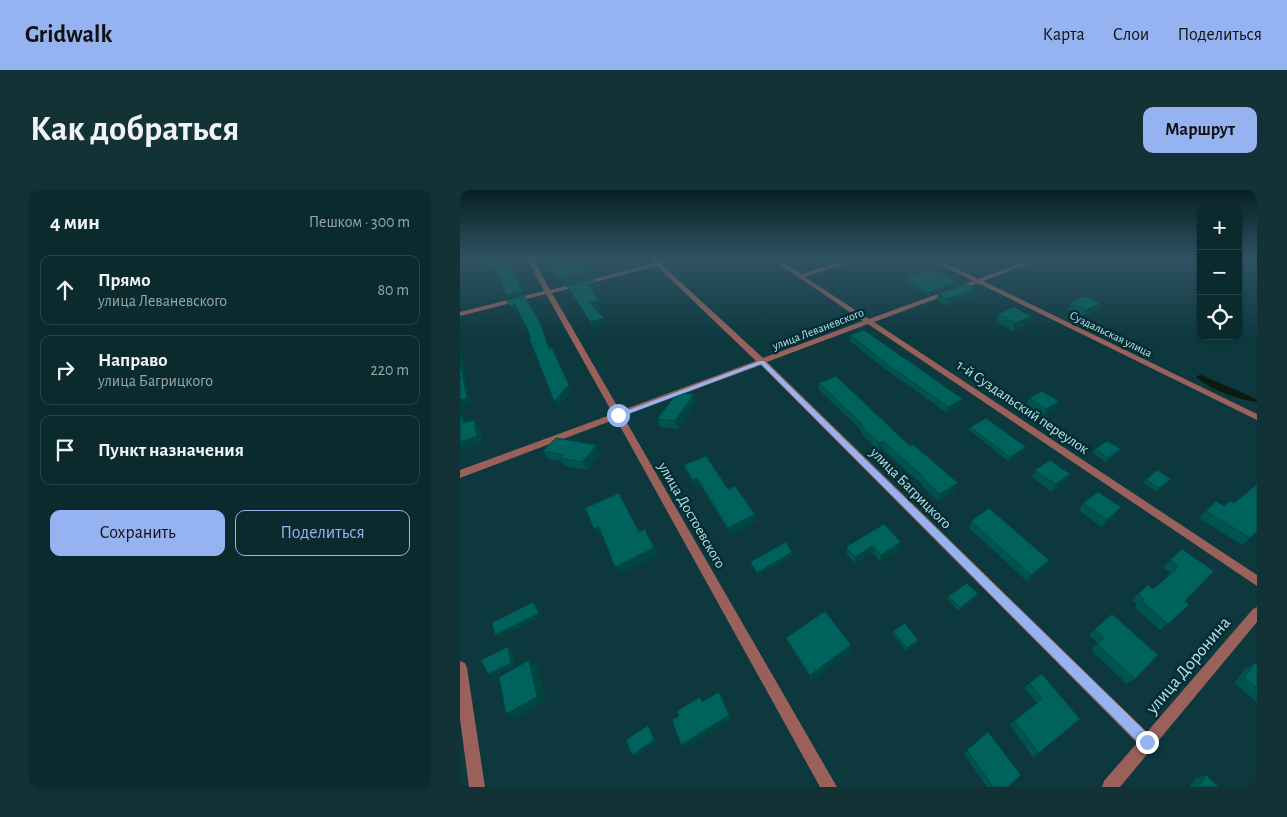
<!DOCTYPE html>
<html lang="ru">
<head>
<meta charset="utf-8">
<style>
	body { margin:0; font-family:"Alegreya Sans",sans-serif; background:#133236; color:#f1f3f6 }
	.controls { position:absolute; right:15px; top:15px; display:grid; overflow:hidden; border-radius:10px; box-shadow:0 1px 4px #0004 }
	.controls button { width:45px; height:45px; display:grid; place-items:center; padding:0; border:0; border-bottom:1px solid #2a464a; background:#0a2a2e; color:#f1f3f6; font:25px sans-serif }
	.stop { position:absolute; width:15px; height:15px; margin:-11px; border:4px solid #95b2f1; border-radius:50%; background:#fff }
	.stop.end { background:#95b2f1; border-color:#fff; box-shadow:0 1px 5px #0008 }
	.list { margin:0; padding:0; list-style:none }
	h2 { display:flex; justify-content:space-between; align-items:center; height:65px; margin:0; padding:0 20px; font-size:21px }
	h2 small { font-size:16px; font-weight:400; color:#99a7aa }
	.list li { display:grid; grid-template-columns:32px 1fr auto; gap:15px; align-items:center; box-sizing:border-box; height:70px; margin:0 10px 10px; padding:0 10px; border:1px solid #2a464a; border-radius:10px }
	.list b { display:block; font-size:19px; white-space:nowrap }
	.list p { margin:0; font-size:16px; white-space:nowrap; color:#99a7aa }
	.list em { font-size:16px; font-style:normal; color:#99a7aa }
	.actions { display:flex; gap:10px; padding:15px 20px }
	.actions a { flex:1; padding:11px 0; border:1px solid #95b2f1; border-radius:10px; text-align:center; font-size:18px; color:#95b2f1 }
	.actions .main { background:#95b2f1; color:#111 }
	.icon { flex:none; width:28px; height:28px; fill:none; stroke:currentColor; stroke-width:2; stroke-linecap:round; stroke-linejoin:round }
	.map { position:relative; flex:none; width:797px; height:597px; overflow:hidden; border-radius:10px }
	header { display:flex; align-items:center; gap:30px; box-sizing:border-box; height:70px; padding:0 25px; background:#95b2f1; color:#111 }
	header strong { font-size:24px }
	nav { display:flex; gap:28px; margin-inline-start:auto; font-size:18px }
	.intro { display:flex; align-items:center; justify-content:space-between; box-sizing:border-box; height:120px; padding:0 30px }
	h1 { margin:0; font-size:35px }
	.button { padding:12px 22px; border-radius:10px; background:#95b2f1; color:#111; font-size:18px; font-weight:700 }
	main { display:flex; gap:30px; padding:0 30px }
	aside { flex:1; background:#0a2a2e; border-radius:10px; box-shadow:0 1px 4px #0004 }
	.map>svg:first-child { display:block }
	.water { fill:#0b1b0e }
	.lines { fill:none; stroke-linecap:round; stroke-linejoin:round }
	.minor { fill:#9a615a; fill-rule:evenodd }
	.wall { fill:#005450 }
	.shaded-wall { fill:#004541 }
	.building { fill:#00625d; stroke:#004541 }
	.route { fill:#95b2f1 }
	.labels { text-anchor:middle; stroke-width:5; stroke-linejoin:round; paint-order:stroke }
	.far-street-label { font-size:12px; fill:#bbe0e5; stroke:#012e34 }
	.street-label { font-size:15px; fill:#bbe0e5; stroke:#012e34 }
	.near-street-label { font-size:18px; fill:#bbe0e5; stroke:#012e34 }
</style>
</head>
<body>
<header>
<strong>Gridwalk</strong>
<nav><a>Карта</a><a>Слои</a><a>Поделиться</a></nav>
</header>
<div class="intro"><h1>Как добраться</h1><a class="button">Маршрут</a></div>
<main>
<aside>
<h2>4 мин<small>Пешком · 300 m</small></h2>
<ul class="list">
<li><svg class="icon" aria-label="ahead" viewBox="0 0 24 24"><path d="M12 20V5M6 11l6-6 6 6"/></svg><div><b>Прямо</b><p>улица Леваневского</p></div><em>80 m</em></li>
<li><svg class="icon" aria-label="right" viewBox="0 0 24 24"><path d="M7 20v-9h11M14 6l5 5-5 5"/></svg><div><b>Направо</b><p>улица Багрицкого</p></div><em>220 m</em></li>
<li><svg class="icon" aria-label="arrive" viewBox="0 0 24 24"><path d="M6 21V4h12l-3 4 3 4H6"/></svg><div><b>Пункт назначения</b></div></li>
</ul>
<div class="actions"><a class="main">Сохранить</a><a>Поделиться</a></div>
</aside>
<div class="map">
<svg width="797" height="597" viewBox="0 0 797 597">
	<rect width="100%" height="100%" fill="#0d383e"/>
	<path class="water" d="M741,185L790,206L797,210V212C783,211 744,198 736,186Z"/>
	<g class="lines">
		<path class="minor" d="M66,67H72L90,100L195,73L188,67H194L200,72L221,67H230L202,75L303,168L403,131L309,67H315L341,84L398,67H406L345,87L409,129L513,91L466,67H473L518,89L577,67H585L523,91L797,224V230L518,93L414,132L797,385V396L408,134L307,172L687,542L793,419L797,417V432L660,597H642L644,591L677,553L301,175L163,226L377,597H360L156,229L0,288V280L153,224L86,104L0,126V122L84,101ZM197,76L296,171L160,221L92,103Z
			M0,471L5,473L7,478L25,597H9L0,529Z"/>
	</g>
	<path class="wall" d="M85,67H113L117,71L128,81L131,88L105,94L103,92H101Z
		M445,88L496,95L468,105L445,92Z
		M107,96L138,98L132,99L142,115L134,117L146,133L133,137Z
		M516,99L515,105L486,115L477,110L478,104Z
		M610,113L638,120L623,127L608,120Z
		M538,124L571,126L569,133L553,141L536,131Z
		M390,145L501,215L487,223L424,178L390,151Z
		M359,193L496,300L478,311L462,296V294L422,259L419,261L401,243V240L359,200Z
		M234,204L236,212L218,239L200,237L197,229Z
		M569,208L596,219L583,226L566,216Z
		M510,237L566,257L565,261L548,271L509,240Z
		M635,259L658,263L646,272L633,263Z
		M83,261L142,262L127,280L105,276L102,271L88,269Z
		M224,275L268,299L295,324L297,331L271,345L240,295L236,297L228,283Z
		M575,280L606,291L591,302L572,287Z
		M686,290L708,293L696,302L683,293Z
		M756,311L764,316L774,313L790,348L782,355L739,328Z
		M623,313L656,325L641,337L619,320Z
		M511,331L589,370L585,377L567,391L509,338Z
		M441,352L440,359L420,372L413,363L395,374L387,364L386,357Z
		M722,359L725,411L708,434L700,440L675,418L677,415L672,410L678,404L693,399L708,387L707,386L710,382L703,377Z
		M488,406L516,407L498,421L487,409Z
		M652,424L675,489L667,494L631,460L638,453L629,445Z
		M433,441L458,450V453L446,461L433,444Z
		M326,448L391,461L352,490L328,453Z
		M795,473L797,475V512L774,493L785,479Z
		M569,493L620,529L579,563L573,567L550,535L577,513L564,498Z
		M507,560L548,597H527L504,564Z
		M746,585L759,597H729L736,588Z"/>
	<path class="shaded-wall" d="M45,67L64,104L48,108L46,105Z
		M128,81L131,88L105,94L102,88Z
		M100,85L103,92H101L98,86Z
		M497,92L496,95L468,105L469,102Z
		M136,93L138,98L130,100L128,95Z
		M516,99L515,105L486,115L487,109Z
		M139,110L142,115L133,118L130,113Z
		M67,111L84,141L93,164L89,158Z
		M641,113L638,120L623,127L626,120Z
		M55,114L58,120L53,121L49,116Z
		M0,126L2,131L0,132Z
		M571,126L569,133L553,141L555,133Z
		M144,128L146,133L133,137L130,132Z
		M92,158L112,201L98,217L94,211Z
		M0,161L2,166L11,213L0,216Z
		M234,204L236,212L218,239L215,231Z
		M503,209L501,215L487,223L488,217Z
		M599,211L596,219L583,226L586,219Z
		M0,218L4,223L9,240L3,233L0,222Z
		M14,230L20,237L23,253L0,261V252Z
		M423,251L422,259L419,261V253Z
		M137,255L142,262L127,280L122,272Z
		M566,257L565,261L548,271L550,267Z
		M661,259L658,263L646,272L649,268Z
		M610,284L606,291L591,302L595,294Z
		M237,288L240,295L236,297L233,290Z
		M711,289L708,293L696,302L699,298Z
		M498,293L496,300L478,311L480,304Z
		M159,303L164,311L184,349L179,342Z
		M661,317L656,325L641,337L647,330Z
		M295,324L297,331L271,345L268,338Z
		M139,337L144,344L140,346L134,339Z
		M185,339L190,346L199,365L161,384L155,377Z
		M441,352L440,359L420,372L421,365Z
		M413,356V363L395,374V367Z
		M332,362L333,366L298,386L297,383Z
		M589,370L585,377L567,391L571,385Z
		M518,404L516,407L498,421L500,418Z
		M73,412L77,415L83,426L39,448L35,445Z
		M458,450V453L446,461L447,458Z
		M391,455V461L352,490L350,485Z
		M48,457L53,460L55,475L33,487L28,484Z
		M69,470L78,476L86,511L56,529L46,524Z
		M259,502L263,507L272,529L226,559L221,555Z
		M188,535L191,538L197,552L175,567L172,565Z"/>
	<path class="building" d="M27,67H45L62,101L46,105L32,71H29Z
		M86,67H113L117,71H120L128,81L102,88L100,85L98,86Z
		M473,79L497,92L469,102L445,88Z
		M133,89L136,93L128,95L139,110L130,113L144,128L130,132L107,96Z
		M506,94L516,99L487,109L478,104Z
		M64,105L81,135L89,158H92L109,195L94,211L69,148L71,147L55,114L49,116L47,110Z
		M625,106L641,113L626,120L610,113Z
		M554,117L571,126L555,133L538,124Z
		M404,140L503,209L488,217L424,172L390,145Z
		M0,171L7,208L0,210Z
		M376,186L450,256L453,254L498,293L480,304L463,289L465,288L423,251L419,253L401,236L403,235L359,193Z
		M582,201L599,211L586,219L569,208Z
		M217,203L234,204L215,231L197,229Z
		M0,222L3,233L14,230L17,246L0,252Z
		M526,228L566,257L550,267L510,237Z
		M96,248L137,255L122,272L100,268L103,265L83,261Z
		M647,251L661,259L649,268L635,259Z
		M246,266L268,299L275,296L295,324L268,338L237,288L233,290L224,275Z
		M590,270L610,284L595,294L575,280Z
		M697,280L711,289L699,298L686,290Z
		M797,294V341L790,348L746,321L756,311L764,316L770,311L774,313Z
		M638,302L661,317L647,330L623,313Z
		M159,303L179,342L185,339L194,358L155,377L139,337L134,339L125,318Z
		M529,318L589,370L571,385L511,331Z
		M424,334L441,352L421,365L413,356L395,367L386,357Z
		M326,352L332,362L297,383L290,372Z
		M722,359L754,381L725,411L729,415L708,434L681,411L684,409L678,404L688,395L693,399L716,380L714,379L718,376L710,370Z
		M507,393L518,404L500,418L488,406Z
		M73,412L79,423L35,445L32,433Z
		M365,421L391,455L350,485L326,448Z
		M652,424L698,465L675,489L637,454L644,448L635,439Z
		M445,433L458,450L447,458L433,441Z
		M48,457L51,473L28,484L21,470Z
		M69,470L77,507L46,524L39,487Z
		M795,473L797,475V498L784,488Z
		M582,484L620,529L579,563L554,531L582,509L569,493Z
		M259,502L269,525L221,555L212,530L219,526L217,521L240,507L242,512Z
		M188,535L194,550L172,565L166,550Z
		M528,542L561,585L548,597H533L507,560Z
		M746,585L759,597H738Z"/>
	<linearGradient id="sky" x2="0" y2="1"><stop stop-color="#071f22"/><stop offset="0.45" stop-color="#2f5363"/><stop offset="1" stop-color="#2f5363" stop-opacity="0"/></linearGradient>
	<rect width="797" height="150" fill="url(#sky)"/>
	<path class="route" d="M300,171H304L692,548L693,552L692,557L687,559L683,557L301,174L160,227L155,225Z"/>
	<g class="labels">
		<g class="far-street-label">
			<text transform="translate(358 139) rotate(-21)" y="4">улица Леваневского</text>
			<text transform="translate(651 144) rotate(26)" y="4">Суздальская улица</text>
		</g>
		<g class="street-label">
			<text transform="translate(563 217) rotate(34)" y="5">1-й Суздальский переулок</text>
			<text transform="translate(451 298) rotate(45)" y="5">улица Багрицкого</text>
			<text transform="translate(232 325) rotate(60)" y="5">улица Достоевского</text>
		</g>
		<g class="near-street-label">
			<text transform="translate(728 475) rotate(-50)" y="6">улица Доронина</text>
		</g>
	</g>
</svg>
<div class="controls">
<button>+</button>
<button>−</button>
<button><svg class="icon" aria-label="locate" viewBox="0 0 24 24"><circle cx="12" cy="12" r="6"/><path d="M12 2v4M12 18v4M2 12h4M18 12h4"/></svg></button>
</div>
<div class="stop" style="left:158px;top:225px"></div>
<div class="stop end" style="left:687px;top:552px"></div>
</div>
</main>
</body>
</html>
